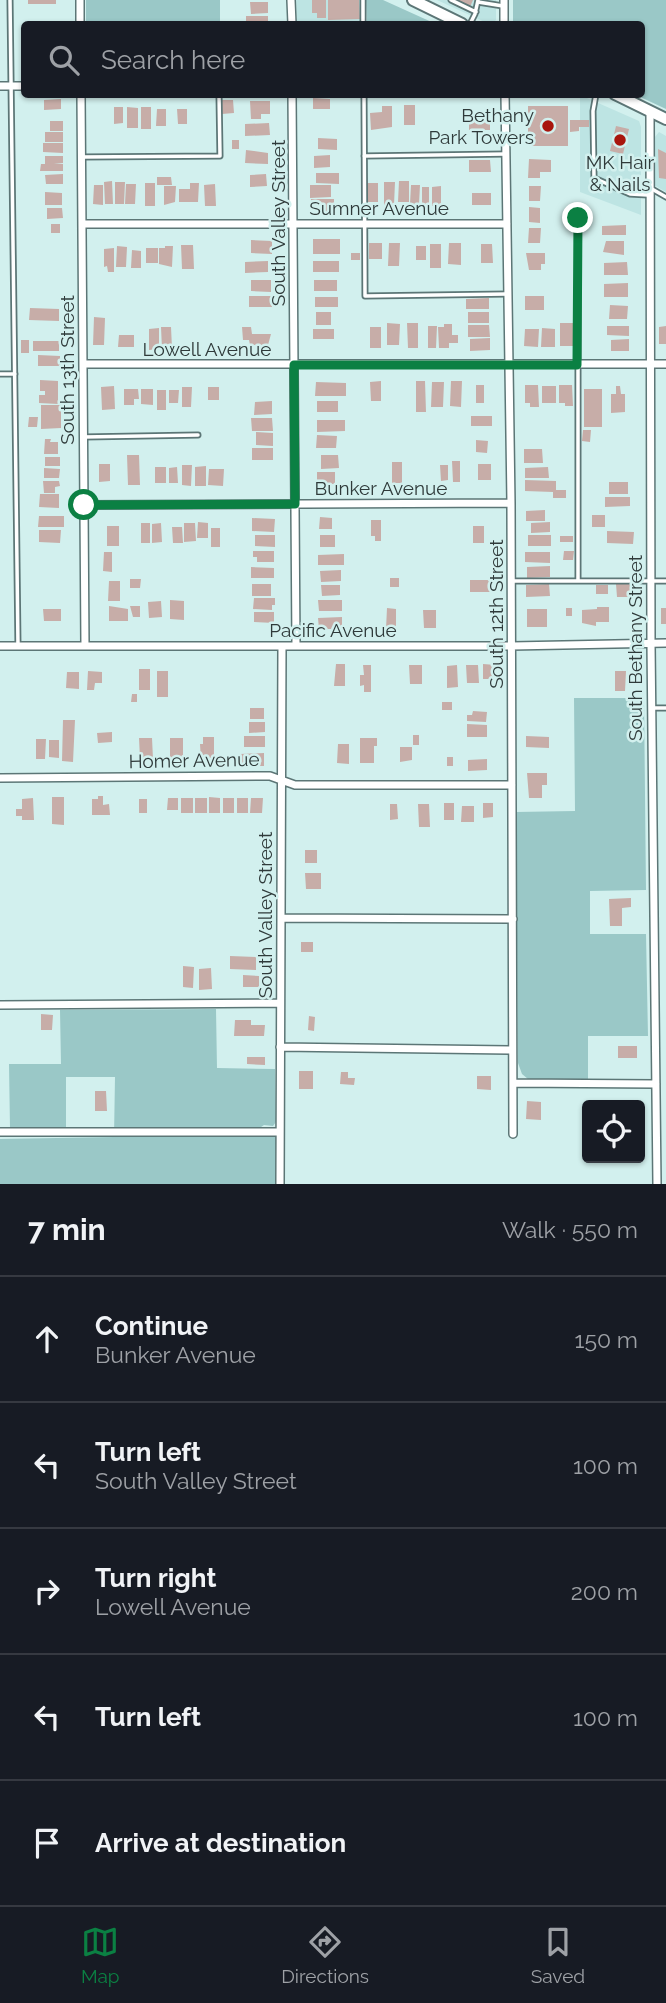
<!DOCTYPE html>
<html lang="en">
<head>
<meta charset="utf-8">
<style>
	body { margin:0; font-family:Raleway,sans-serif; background:#242831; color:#f1f3f6 }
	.controls { position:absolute; right:21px; bottom:21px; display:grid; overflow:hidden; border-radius:7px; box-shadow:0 2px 5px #0004 }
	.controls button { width:63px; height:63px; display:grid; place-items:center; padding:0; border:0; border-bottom:2px solid #363941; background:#171b24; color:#f1f3f6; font:35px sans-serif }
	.stop { position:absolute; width:21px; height:21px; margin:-16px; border:5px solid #0b8043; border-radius:50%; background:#fff }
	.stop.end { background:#0b8043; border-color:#fff; box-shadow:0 2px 7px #0008 }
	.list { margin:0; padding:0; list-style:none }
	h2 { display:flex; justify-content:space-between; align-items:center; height:91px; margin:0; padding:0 28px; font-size:30px }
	h2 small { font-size:23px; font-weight:400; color:#9ea1a6 }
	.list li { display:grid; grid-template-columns:46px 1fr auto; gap:21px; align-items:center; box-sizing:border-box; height:126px; padding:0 28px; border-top:2px solid #363941 }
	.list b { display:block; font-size:26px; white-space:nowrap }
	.list p { margin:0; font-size:23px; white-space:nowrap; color:#9ea1a6 }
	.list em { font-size:23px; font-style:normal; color:#9ea1a6 }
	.icon { flex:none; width:38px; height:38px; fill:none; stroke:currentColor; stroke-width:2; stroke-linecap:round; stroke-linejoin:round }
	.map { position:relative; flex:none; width:666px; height:1184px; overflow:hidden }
	.search { position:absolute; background:#171b24; box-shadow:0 2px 5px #0004; left:21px; right:21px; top:21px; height:77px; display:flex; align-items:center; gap:18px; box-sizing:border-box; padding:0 24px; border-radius:7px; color:#9ea1a6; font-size:26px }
	.sheet { height:721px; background:#171b24 }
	nav { display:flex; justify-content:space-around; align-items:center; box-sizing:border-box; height:98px; border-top:2px solid #363941; background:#171b24; font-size:19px; color:#9ea1a6 }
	nav a { display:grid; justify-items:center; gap:4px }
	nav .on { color:#0b8043 }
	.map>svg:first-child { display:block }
	.built { fill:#bde4e3 }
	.green { fill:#9ac8c7 }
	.building { fill:#c7ada8 }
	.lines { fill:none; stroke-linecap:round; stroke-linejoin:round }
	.service-casing { stroke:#5c7676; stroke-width:7 }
	.minor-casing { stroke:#5c7676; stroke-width:10 }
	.secondary-casing { stroke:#5c7676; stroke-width:14 }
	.service { stroke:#fff; stroke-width:3.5 }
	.minor { stroke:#fff; stroke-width:7 }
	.secondary { stroke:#fff; stroke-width:10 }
	.route { stroke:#0b8043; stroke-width:9 }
	.poi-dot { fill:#a8150d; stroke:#d2f0ee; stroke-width:2.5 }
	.labels { text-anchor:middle; stroke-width:5; stroke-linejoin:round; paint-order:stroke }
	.poi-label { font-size:19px; fill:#2f3a3a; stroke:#d2f0ee; text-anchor:end }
	.street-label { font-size:19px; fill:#2f3a3a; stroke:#d2f0ee }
</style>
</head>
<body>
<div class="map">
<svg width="666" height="1184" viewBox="0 0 666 1184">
	<rect width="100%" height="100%" fill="#d2f0ee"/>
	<path class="built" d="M296,0H360V24H297Z
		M437,0H496V20L493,23H487Z
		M580,95L639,121L641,127V215L580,192Z
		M659,132L666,136V192L654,185V138Z"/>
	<path class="green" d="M86,0H220V24H86Z
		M366,0H383L436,24H367Z
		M513,0H666V109L636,95L642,94V24H513Z
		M574,698H644L646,890L590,891V934H646L648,1036H588V1079H528L522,1074L518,1063L516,812L575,811Z
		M216,1009L217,1068L275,1069L276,1122L273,1126L264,1125L249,1135L276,1137L275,1184H0V1139L114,1137L115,1077H66V1127L10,1128L9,1064H61L60,1010Z"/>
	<path class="building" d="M28,0H56V4H28Z
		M312,0H326V18H317V13H312Z
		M328,0H359L360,19L328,20Z
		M452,0H473L470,7Z
		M250,2H268V13L251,14Z
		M246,16H268V24H246Z
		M313,98L330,99V109H313Z
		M61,99V109L44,110V100Z
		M221,100H233L234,113L222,114Z
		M250,101H270V114H261V119H251Z
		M404,105H415V125H404Z
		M382,106H392V127L371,130L370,113L382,112Z
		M528,106H568V146H528Z
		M114,107H123V123L114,124Z
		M127,107L138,108V128H127Z
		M141,107H151V129H141Z
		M157,109H166V126H156Z
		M177,109H187V124H178Z
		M469,118L490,119V130H469Z
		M570,120H589V127H579V131L570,132Z
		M50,121H63V131H50Z
		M269,123L270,135L245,136V124Z
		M616,126L629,129L623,154L610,151Z
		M45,132H63V142H45Z
		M318,138L337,139V150L318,149Z
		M232,140H239V149H232Z
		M43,143H63V153L43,152Z
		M658,149L666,153V179L659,178Z
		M246,150L268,153V164L245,163Z
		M330,155V167L314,168V156Z
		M45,156H63V163L54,164H63V171H40L41,164H45Z
		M529,159L551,160V172H540V178H528Z
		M469,160H490L491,172H469Z
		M316,173H339V184L316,183Z
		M63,174V184H46L45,175Z
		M266,174L267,186L250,187V175Z
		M157,177H171L172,185H157Z
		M112,181L113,204H105L104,182Z
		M399,181H409V202H398Z
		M115,182H125L124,204H115Z
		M384,182H395L394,205H384Z
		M145,183H155V206H145Z
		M190,183H199L198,202H179V189H190Z
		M367,183H378V202H366Z
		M126,184H136L135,204H125Z
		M215,184L216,206H205L204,185Z
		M94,185H103V205L93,204Z
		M310,185H331V197L310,198Z
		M411,185H420L419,204H410Z
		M164,186H176L175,202L164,205Z
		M441,186V206H432V187Z
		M529,186H541L540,201H529Z
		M422,187H429V206H422Z
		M45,192L62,193V205H45Z
		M472,193H491V205H472Z
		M311,199H334V212H311Z
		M529,207L540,208V223L529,222Z
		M47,208H62L63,218L47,219Z
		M51,224H60V233H51Z
		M626,225V235H602V226Z
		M529,228H541L540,243H528Z
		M313,239H340V254H313Z
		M251,240L272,241V254L251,253Z
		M606,241H624V255L603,252Z
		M369,243H382V259H369Z
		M389,243H400L399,266H388Z
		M449,243H461V265L448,264Z
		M430,244H441V268H430Z
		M481,244H492L493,263H481Z
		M181,245H193L194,269H182Z
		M117,246L127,247L126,267H116Z
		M165,246H173L172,267L159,264V248H165Z
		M416,246H426V260H416Z
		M114,248V272H108L107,266L104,267V249Z
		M146,248H158V263H146Z
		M132,250L141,251V268H131Z
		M351,253H360V260H351Z
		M526,253H545V264H541V270H529Z
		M268,261V272L245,273V262Z
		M313,261H339V272H313Z
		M627,262L628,275H604V263Z
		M251,280H271V292L251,291Z
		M314,280H337V291H314Z
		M628,283V297H604V284Z
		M249,296H271L272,307H249Z
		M525,296H544V310H525Z
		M315,297H338V307H315Z
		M489,298V309H466V299Z
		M610,305L628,306L627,319H609Z
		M30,308L59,309V321L29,320Z
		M316,312H331V325H316Z
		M468,312H489V323H468Z
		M94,317L105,318L104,345H93Z
		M387,323L400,324L399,345H387Z
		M407,323H418V348H408Z
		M560,323H573V346H560Z
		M444,324H452V335H458V343H449V348H439L438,327H444Z
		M468,325H489L490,337H468Z
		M428,326H437L436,348H428Z
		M607,326H629V336L607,335Z
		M666,326V344H659V327Z
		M161,327H171L172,348L162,349Z
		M242,327H251L252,334H271L268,345H250L249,340H243Z
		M370,327H381V348H370Z
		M159,328V349L149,350V329Z
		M542,328L555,329V347H541Z
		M313,329H334V339H313Z
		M525,329H539L538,347L524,346Z
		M119,335H134V347H118Z
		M490,338V350L470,351V339Z
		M629,339V351H611V340Z
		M21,340H29V353H21Z
		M33,341H59V351H33Z
		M38,355L60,356V366H38Z
		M40,380L58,381V404L39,403V395H45V391H40Z
		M381,381V401H371L370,382Z
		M416,381H425L426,412H416Z
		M451,381H462L461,407L450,406Z
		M316,382L346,383V396H315Z
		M432,382H444L443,407H431Z
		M476,385H484V403H476Z
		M525,385H538L539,407H530V403H525Z
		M559,385H572L573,406H565V403H559Z
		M114,386L115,409L102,410L101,387Z
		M542,386H556V403H542Z
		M616,386H620L621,394H625V412L611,413V394H616Z
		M182,387H192L191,407H182Z
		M208,387H219V400H208Z
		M124,389H138L139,399H134V405H124Z
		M141,389H153V405L141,404Z
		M584,389H602V427H584Z
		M157,390H166V410H157Z
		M169,390H179L178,403H169Z
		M272,401V414L254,415L255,402Z
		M317,401H338V412H317Z
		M41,405H61V428L41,429Z
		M471,416H492V426H471Z
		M29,417H38L37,427H28Z
		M251,418H272L273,431H252Z
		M317,420H345V431L317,432Z
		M583,430H591L590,442L582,441Z
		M256,432L273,433V446L256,445Z
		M317,435L337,436L336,448H316Z
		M45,439H51L50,442H58V454H44Z
		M476,440L488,441L487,453L476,452Z
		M252,448H273V460H252Z
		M524,449H542L543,463H524Z
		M127,455H139L140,485H128Z
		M321,455H338L339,468L321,469Z
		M45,457H60V466H45Z
		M452,461H460V482H453Z
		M392,462H402V483H392Z
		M99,464H110V481L99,482Z
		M478,464H491V480H478Z
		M182,465H192L191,486L182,485Z
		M440,465H448V480L441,481Z
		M206,466V486H195V467Z
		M155,467H166V483H155Z
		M177,467L178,483H169V468Z
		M548,467L549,478H525V468Z
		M44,468L60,469L59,478H44Z
		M209,469H224L223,486L208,485Z
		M317,472H335V484H317Z
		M525,480L556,481V490H566V498H553V492L525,491Z
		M43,481H59L60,486L55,487V493H44Z
		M609,482H628V494H609Z
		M40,494H59V508L39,507Z
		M605,497H630V506L605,507Z
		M545,510V521H526V511Z
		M592,515H605V527H592Z
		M39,516H64V527H38Z
		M320,517L332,518V529H319Z
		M252,518L275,519L274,532L252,531Z
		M371,520H381V541H375V536H371Z
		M198,522L208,523V538H197Z
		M550,522V532L531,533V523Z
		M141,523H150V543H141Z
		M161,523L162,542L152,543V524Z
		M184,523H195L196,541L184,542Z
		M107,526H119V546H107Z
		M473,526H484V543H473Z
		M172,527H182L183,543H173Z
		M211,528H220V547H211Z
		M39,530H61L60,543L39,542Z
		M607,531L634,532L633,544L607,543Z
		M255,535H275V547L255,546Z
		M320,535H335V547H320Z
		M528,535H551V546H528Z
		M560,536H573V542H560Z
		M253,551H274V562H257V557H253Z
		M564,551H574L573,560H563Z
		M104,552H112V572L103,571Z
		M525,552H550V563L525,562Z
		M344,554V565H318V555Z
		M550,566V577L527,578V567Z
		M251,567L274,568V578H251Z
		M341,570V581L321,582L320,571Z
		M390,578H399V587H390Z
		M130,579H141L140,588H130Z
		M470,580H494V592H470Z
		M109,581H120V601H108Z
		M252,584H271V596H252Z
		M549,584L550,596L526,597V585Z
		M616,584H635L636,597H617Z
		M321,585H340V595L322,596Z
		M596,585H608V594H596Z
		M254,598H275V605H272V610L253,609Z
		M170,600L184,601V620L170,619Z
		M318,600H342V611H319Z
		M161,601L162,617L149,618L148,602Z
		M109,606L128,609V621H109Z
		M130,606H140V617H133Z
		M597,607H609V622H596V626L582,623V610L597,609Z
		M387,608L396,609V630L386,629Z
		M566,608H572V616H566Z
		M661,608H666V624H661Z
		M43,609H61V621H44Z
		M527,609H547V627H527Z
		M423,610H436V628H424Z
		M254,612H274V623L254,622Z
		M342,617V629H319L318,618Z
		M336,664H345V686H334Z
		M483,664L496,665L495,679H483Z
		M363,665H371V692H364V685L360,686V675H364Z
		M409,665H422V684H410Z
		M457,665L458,687L447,688V666Z
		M466,665H478L479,683H467Z
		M139,669H150V690H139Z
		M88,671L102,672V683H95L94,690H87Z
		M157,671H168V697H157Z
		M615,671H626L625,691H615Z
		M67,672H79V689L66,688Z
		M132,694H137V702H131Z
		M442,702H452V710H442Z
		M250,708H264V719H250Z
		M473,711L487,712L486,722L467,721V715H472Z
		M63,720H75L73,762L62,761Z
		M249,722H265V732L249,733Z
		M467,724L487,725V737H467Z
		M112,732V742L98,743L97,733Z
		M413,735H419V745H413Z
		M244,736H265V747H244Z
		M526,736L549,737V748L526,747Z
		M203,737H214V760H201L200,744H203Z
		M139,738H152L153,759H140Z
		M170,738H183V758H170Z
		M360,738H377V746H374V763H360Z
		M36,739H46L45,759H36Z
		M49,740H59V758L49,757Z
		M338,744H349V764L337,763Z
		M400,747H412V760L400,762Z
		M264,753V766H240V754Z
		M447,757H453V766H447Z
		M487,759V770L468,771V760Z
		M527,773H547V785H542V798H529Z
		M98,796H103V805L109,804L110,815H92V799H98Z
		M52,797H64V825L52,824Z
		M209,797L220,798V813H209Z
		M33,798L34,820H22V816H16V809H22V799Z
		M168,798H178V810H167Z
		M181,798H193V813H181Z
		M195,798H207V813H195Z
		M223,798H234V813H223Z
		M237,798H248V813H237Z
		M251,798H263L262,813H250Z
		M139,799H147V813H139Z
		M444,803H454V820H444Z
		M483,803H493V817L483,818Z
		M390,804H397L398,819L390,820Z
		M418,804H429L430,827H419Z
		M462,806H474V822H461Z
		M305,850H317V863H305Z
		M305,873H321V889H306Z
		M631,898V907L622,908V926H610L609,899Z
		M301,942H313V952H301Z
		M230,956L256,957V970L230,969Z
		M183,966L194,967L193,988L183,987Z
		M211,968L212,989L199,990V969Z
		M243,975L259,976V987H243Z
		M41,1014L53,1015L52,1030H41Z
		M309,1016L315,1017L314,1031L308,1030Z
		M235,1020H251V1025H265L264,1036H234Z
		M618,1046H637V1058H618Z
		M247,1057H265V1065L247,1064Z
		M299,1071H313V1089H299Z
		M341,1072H348V1078H355L354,1085L340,1084Z
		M477,1076H491V1090L477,1089Z
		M95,1091H106L107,1111H95Z
		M527,1101L541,1102V1120L526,1119Z"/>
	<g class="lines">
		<defs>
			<path id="service" d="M10,0L18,646
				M363,0V24
				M451,0L476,12
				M478,2L503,6
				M470,24L475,14L478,0
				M364,94L365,296L507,294
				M596,94L593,111L594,178L630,194L648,195
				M364,156L506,154
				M82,157L220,156L219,94
				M652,189L666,197
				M0,374H15
				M84,437L198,435
				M511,581H578V218
				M578,581H666
				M653,708H666"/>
			<path id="minor" d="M80,0V24
				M291,0L292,24
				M504,24V0
				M0,86H24
				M81,94L85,646
				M292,94L296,646
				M505,94L511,503L513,1134
				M650,111L651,644L657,1184
				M82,224H507
				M83,364H666
				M84,505L511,503
				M0,646H512L666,643
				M0,778L270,776L295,785H512
				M281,918L513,919
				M0,1005L280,1003
				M280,1047L512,1050
				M513,1083L656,1084
				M0,1132H280
				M280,1184L282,646"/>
			<path id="secondary" d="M413,0L462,24
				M615,94L666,119"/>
		</defs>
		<use href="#service" class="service-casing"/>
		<use href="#minor" class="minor-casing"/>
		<use href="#secondary" class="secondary-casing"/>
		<use href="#service" class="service"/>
		<use href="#minor" class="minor"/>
		<use href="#secondary" class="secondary"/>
	</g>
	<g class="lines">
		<path class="route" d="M84,505L295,504L294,365H577L578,218"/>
	</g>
	<g class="poi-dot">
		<circle cx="548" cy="126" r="7"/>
		<circle cx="620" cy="140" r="7"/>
	</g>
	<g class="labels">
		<g class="poi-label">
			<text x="534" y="122">Bethany<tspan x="534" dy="22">Park Towers</tspan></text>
			<text x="620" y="169" text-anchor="middle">MK Hair<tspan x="620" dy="22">&amp; Nails</tspan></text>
		</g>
		<g class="street-label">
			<text x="379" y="215">Sumner Avenue</text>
			<text transform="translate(278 223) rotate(-90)" y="7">South Valley Street</text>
			<text x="207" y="356">Lowell Avenue</text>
			<text transform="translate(67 370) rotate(-90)" y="7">South 13th Street</text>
			<text x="381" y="495">Bunker Avenue</text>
			<text transform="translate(496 614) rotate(-90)" y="7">South 12th Street</text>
			<text x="333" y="637">Pacific Avenue</text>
			<text transform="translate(635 648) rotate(-90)" y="7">South Bethany Street</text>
			<text transform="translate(194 760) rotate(-1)" y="7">Homer Avenue</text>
			<text transform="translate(265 915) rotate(-90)" y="7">South Valley Street</text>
		</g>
	</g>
</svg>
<div class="controls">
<button><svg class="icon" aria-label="locate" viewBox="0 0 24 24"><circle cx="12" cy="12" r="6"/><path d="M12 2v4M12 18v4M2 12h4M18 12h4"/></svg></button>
</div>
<div class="stop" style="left:84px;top:505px"></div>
<div class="stop end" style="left:578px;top:218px"></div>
<div class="search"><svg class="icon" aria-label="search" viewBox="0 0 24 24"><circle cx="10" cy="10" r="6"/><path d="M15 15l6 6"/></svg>Search here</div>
</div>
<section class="sheet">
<h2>7 min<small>Walk · 550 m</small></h2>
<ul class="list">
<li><svg class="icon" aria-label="ahead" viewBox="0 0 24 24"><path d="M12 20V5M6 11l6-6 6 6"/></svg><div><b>Continue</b><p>Bunker Avenue</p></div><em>150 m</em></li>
<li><svg class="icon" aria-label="left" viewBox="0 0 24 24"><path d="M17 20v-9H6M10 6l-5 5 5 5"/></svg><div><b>Turn left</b><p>South Valley Street</p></div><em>100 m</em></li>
<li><svg class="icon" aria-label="right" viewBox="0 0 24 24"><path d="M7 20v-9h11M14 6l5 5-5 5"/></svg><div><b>Turn right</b><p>Lowell Avenue</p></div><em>200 m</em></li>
<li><svg class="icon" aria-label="left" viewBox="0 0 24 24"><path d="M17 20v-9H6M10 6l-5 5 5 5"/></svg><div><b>Turn left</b></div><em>100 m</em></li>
<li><svg class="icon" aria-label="arrive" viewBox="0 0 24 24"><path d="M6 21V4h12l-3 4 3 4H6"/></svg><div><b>Arrive at destination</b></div></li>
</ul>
</section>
<nav>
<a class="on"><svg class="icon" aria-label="map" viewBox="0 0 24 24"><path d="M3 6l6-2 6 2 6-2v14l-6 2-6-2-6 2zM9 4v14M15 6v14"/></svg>Map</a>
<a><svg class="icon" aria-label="directions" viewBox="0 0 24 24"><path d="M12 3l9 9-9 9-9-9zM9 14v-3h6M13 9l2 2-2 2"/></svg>Directions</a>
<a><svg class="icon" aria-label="saved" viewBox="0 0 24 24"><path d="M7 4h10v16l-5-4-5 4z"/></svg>Saved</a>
</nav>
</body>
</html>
